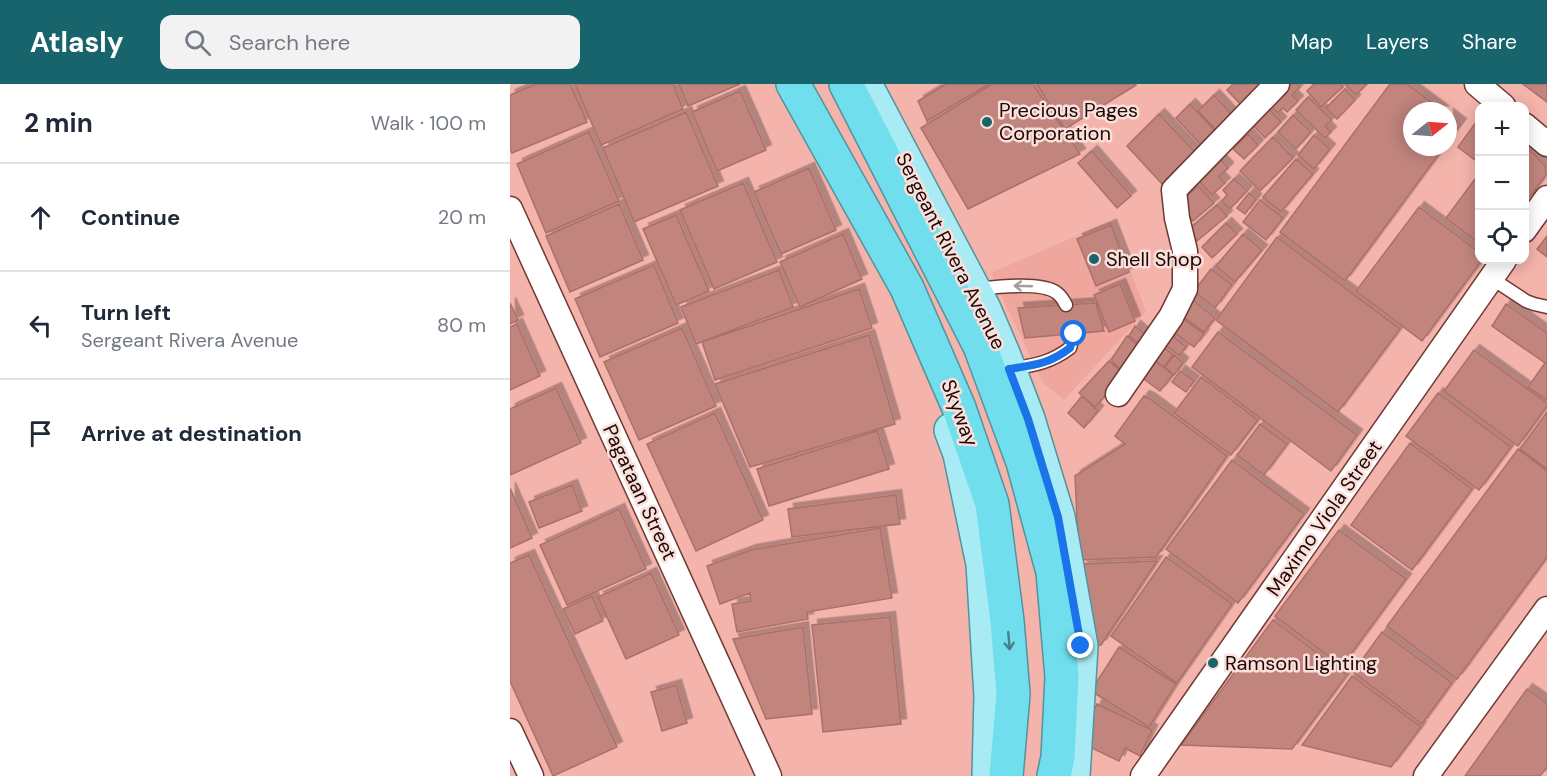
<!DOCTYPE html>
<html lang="en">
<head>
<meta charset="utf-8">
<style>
	body { margin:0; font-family:"DM Sans",sans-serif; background:#f2f2f3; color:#1f2937 }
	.controls { position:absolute; right:18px; top:18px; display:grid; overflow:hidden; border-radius:12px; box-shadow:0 3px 15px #0003 }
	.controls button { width:54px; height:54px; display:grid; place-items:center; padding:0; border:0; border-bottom:2px solid #e0e1e3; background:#fff; color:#1f2937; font:30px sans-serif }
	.compass { position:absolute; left:893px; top:18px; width:54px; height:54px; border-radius:50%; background:#fff; box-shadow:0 3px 15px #0003; rotate:73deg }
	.stop { position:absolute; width:18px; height:18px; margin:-14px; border:4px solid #1a73e8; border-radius:50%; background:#fff }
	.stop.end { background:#1a73e8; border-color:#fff; box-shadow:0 2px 6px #0008 }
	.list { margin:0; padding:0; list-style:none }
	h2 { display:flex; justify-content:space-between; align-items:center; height:78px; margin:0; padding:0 24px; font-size:26px }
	h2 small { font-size:20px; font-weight:400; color:#747a83 }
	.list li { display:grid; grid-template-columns:39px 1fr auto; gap:18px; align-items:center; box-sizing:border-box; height:108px; padding:0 24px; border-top:2px solid #e0e1e3 }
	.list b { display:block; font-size:22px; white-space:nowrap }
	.list p { margin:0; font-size:20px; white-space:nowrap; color:#747a83 }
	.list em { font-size:20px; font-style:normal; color:#747a83 }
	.icon { flex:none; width:33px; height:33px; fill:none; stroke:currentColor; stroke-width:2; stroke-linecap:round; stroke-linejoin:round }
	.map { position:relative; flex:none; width:1037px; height:692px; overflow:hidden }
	header { display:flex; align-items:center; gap:36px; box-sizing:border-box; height:84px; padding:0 30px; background:#17646d; color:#fff }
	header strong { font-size:28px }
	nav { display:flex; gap:33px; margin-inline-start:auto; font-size:21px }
	.search { width:420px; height:54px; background:#f2f2f3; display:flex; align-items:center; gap:15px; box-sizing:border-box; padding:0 21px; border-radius:12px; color:#747a83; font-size:22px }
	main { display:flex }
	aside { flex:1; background:#fff }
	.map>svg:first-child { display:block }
	.built { fill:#eea69d }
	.building { fill:#c2857e; stroke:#ab7069; stroke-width:1.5; filter:url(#shadow) }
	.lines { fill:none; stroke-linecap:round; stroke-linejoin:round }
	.service-casing { stroke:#703a34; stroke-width:15 }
	.minor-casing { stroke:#703a34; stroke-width:27 }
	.primary-casing { stroke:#53939c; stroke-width:36 }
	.motorway-casing { stroke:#53939c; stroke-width:36 }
	.service { stroke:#fff; stroke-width:12 }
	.minor { stroke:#fff; stroke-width:24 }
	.primary { stroke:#a9ebf4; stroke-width:33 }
	.motorway { stroke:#70deed; stroke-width:33 }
	.oneway { stroke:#a59c9b }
	.oneway2 { stroke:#4b7e85 }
	.route { stroke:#1a73e8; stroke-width:8 }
	.poi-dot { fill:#17646d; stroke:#fadfdb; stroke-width:2 }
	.labels { text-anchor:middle; stroke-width:5; stroke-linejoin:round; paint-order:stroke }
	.poi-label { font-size:20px; fill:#1d0806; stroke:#fadfdb; text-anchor:start }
	.street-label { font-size:20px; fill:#1d0806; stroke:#fadfdb }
</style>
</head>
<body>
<header>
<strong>Atlasly</strong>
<div class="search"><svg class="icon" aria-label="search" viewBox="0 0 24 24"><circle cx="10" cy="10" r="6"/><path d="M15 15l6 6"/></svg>Search here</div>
<nav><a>Map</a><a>Layers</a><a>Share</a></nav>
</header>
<main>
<aside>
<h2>2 min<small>Walk · 100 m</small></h2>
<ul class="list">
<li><svg class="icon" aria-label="ahead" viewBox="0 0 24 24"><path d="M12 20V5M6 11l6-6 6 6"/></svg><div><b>Continue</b></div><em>20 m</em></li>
<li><svg class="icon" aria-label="left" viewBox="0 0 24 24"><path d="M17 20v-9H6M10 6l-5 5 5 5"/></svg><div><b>Turn left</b><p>Sergeant Rivera Avenue</p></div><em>80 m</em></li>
<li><svg class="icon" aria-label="arrive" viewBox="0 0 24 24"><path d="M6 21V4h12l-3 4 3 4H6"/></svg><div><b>Arrive at destination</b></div></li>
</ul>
</aside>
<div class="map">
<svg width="1037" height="692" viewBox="0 0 1037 692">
	<defs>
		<filter id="shadow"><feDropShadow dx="5.5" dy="-5.5" stdDeviation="0" flood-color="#0004"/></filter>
	</defs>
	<rect width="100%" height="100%" fill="#f4b3ab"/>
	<path class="built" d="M601,137L636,227L554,316L533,299L481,189Z"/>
	<path class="building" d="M26,0H60L77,38L2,69L0,64V11Z
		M65,0H163L173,25L91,61Z
		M169,0H230L178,22Z
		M436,0H479L417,37L408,17Z
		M482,0H523L570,70L458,125L411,44Z
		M527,0H625L626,1L555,45Z
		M723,0H755L732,22L717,6Z
		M777,0H787L790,3L782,11L788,17L777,28L773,24L768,29L758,19Z
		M804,0H830L833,3L811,23L797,7Z
		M835,0H857L846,11Z
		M880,0H897L933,27H902V63H934L835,197L770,148Z
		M1013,0H1037V18Z
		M835,5L845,16L827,35L816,24Z
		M230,7L256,66L207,87L182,28Z
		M704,11L726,35L710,50L688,27Z
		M798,13L822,36L815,42L821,48L815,54L786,26Z
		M680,20L707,49L692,62L666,34Z
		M758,24L771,38L755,54L741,39Z
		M176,28L208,102L124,138L93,64Z
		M649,30L686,69L653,101L617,62Z
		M938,30L951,40L938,57Z
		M783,31L801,48L786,65L768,48Z
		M969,34V79L948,63Z
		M79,48L109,117L36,149L7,80Z
		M738,50L748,61L734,75L723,65Z
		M804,51L820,65L804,85L788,71Z
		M763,53L783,74L750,107L730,87Z
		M1014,62L1025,71L1035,82L1036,91L1018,115L1014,112Z
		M582,67L621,112L607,124L568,79Z
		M710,75L718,84L709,93L715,99L702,111L688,96Z
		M786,75L803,90L771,128L753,113Z
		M299,84L326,146L271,170L244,108Z
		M724,95L737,107L720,125L712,117L717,111L713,106Z
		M965,95L969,98V159L936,134Z
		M233,99L267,178L204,205L170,126Z
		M688,102L704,119L683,137L668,120Z
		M739,109L746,115L735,130L727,124Z
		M750,116L773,134L756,156L733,138Z
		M109,120L133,176L60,208L36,152Z
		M707,121L717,132L687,157L678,146Z
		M909,123L969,168V176H972L912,257L846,207Z
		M166,131L199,207L166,221L133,145Z
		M716,139L727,150L702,174L692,163Z
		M601,141L619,188L586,202L567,155Z
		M333,150L352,195L290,223L270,178Z
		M733,150L752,166L725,198L706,182Z
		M1037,152V173L1027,165Z
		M767,153L890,245L828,328L706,236Z
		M144,181L168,239L90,273L65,215Z
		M701,185L722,201L705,224L684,207Z
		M269,186L283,223L186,260L171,223Z
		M610,200L625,237L599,248L584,211Z
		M349,205L362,244L205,296L192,258Z
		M679,213L705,234L694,248L668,229Z
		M0,219L8,236L0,240Z
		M586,219L594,247L515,254L508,224Z
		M996,220L1037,249V316L1018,303L1035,279L982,242Z
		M668,231L694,250L684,263L658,244Z
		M7,240L30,292L0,306V243Z
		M625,242L641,255L635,264L619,252Z
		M172,244L206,322L129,356L94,278Z
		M657,247L676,263L669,272L650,256Z
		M708,248L847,351L821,387L682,283Z
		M359,251L385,340L240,383L205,300Z
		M617,252L633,266L615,290L601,276Z
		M652,262L663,271L654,283L643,275Z
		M964,266L1037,319V322L1008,362L934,307Z
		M664,271L673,279L664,291L655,283Z
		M643,275L663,291L650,307L630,292Z
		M599,277L613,289L606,300L585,323L569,309Z
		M670,287L684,297L676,308L662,298Z
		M691,293L748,336L721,371L664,329Z
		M46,304L71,359L0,391V325Z
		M928,309L1001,363L969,406L896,352Z
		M572,312L588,327L574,344L558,329Z
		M634,312L640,315L717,372L646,473L569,476L565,392L615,360L605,352Z
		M1037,328V385L1010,365Z
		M205,329L253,436L186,467L137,360Z
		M750,340L777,360L754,391L727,371Z
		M367,347L379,385L259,422L247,385Z
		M900,359L962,405L902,486L841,441Z
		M1008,365L1037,387V473L947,595L877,542Z
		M722,376L794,430L728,519L656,465Z
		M62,401L72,427L29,444L19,418Z
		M0,404L22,454L0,464Z
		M386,411L390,440L282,453L278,425Z
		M109,425L136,485L57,521L30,461Z
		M370,444L382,514L297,528L298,535L227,548L222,520L241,517L240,509L210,520L197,482L241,466Z
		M829,446L896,495L832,582L765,532Z
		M19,471L107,663L43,692L0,597V479Z
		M656,473L722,520L667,599L601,552Z
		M647,477L591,561L576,563L572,480Z
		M141,489L169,551L116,575L88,513Z
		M82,512L93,537L65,550L53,525Z
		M380,533L391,640L313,648L302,541Z
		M763,536L837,591L782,665L671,661Z
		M293,543L302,630L256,635L223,555Z
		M872,548L942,599L912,640L843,588Z
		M609,563L666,600L639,643L581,607Z
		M842,592L911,643L881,683L792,661Z
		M166,601L177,639L152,647L141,608Z
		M1017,605L1037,619V683L1030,692H955Z
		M587,620L642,646L630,672L615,664L609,677L569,658Z"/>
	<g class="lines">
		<defs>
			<path id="service" d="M981,194L1016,217L1024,220L1037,223
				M466,205C485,203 532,197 547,209C551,212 554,217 556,221
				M500,285C525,281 540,279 560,264L564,250"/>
			<path id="minor" d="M967,0L993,22
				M1014,41L1037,60
				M0,125L259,692
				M1014,146L1037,114
				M608,310L661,233L675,205V167L667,134L664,106L767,0
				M0,647L21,692
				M633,692L994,176
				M916,692L1037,525"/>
			<path id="primary" d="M355,0L474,225L494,272L518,335L548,433L571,562L563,692
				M441,346L450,370L473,480L481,612L479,692"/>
			<path id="motorway" d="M283,0L397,204L449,324L482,420L497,537L503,610L496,692
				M336,0L470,262L513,378L543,488L552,593L548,673L544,692"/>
		</defs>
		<use href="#service" class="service-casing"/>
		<use href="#minor" class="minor-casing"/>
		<use href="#primary" class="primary-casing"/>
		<use href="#motorway" class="motorway-casing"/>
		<use href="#service" class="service"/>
		<use href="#minor" class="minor"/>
		<use href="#primary" class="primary"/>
		<use href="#motorway" class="motorway"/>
	</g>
	<defs><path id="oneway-shaft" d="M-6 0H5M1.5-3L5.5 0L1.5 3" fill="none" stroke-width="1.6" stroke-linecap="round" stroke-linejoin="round" transform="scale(1.5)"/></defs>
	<use class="oneway" href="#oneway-shaft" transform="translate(513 202) rotate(-178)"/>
	<use class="oneway2" href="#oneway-shaft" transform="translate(499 557) rotate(85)"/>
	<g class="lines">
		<path class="route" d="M564,250L560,264C539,280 525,281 499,285L518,335L548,433L571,562"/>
	</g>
	<g class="poi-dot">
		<circle cx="477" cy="38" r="6"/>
		<circle cx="584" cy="175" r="6"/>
		<circle cx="703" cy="579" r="6"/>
	</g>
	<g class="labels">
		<g class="poi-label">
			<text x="489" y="33">Precious Pages<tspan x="489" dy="23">Corporation</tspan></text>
			<text x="596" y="182">Shell Shop</text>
			<text x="715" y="586">Ramson Lighting</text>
		</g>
		<g class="street-label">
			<text transform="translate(441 167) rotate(63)" y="7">Sergeant Rivera Avenue</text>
			<text transform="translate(450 329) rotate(69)" y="7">Skyway</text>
			<text transform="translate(130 408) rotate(65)" y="7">Pagataan Street</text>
			<text transform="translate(814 434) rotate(-55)" y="7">Maximo Viola Street</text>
		</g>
	</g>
</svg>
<div class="controls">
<button>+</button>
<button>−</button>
<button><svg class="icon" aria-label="locate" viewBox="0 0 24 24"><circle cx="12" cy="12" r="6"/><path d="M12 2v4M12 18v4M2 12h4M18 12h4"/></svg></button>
</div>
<svg class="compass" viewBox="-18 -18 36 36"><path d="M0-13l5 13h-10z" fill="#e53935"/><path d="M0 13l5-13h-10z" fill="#747a83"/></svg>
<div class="stop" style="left:564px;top:250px"></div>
<div class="stop end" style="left:571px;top:562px"></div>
</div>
</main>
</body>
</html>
